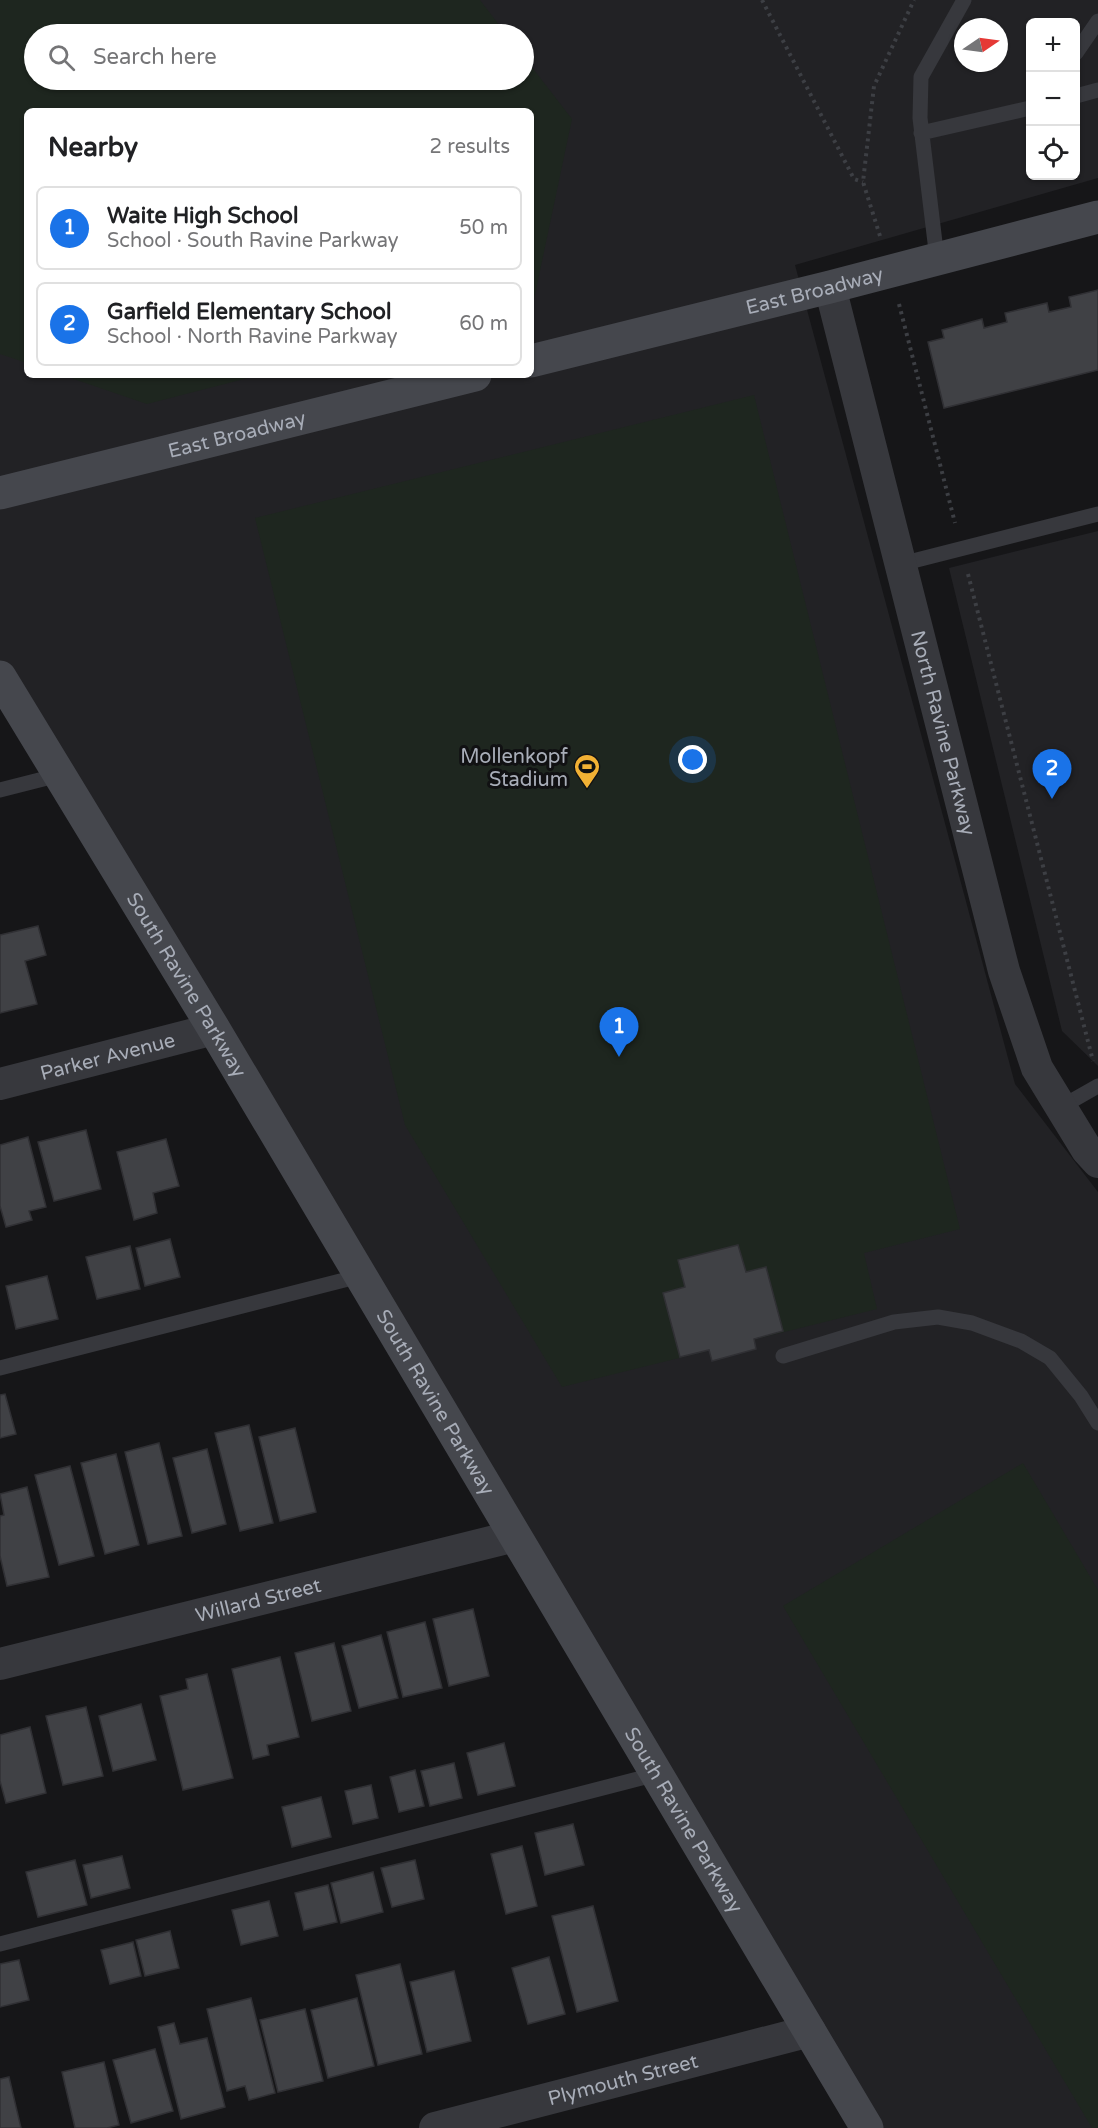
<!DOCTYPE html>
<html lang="en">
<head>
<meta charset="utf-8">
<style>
	body { margin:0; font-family:"Varela Round",sans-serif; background:#f2f2f2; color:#202124 }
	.controls { position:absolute; right:18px; top:18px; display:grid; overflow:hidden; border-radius:9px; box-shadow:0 2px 4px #0004 }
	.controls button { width:54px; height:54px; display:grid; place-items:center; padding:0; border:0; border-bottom:2px solid #e0e0e0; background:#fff; color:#202124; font:30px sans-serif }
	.compass { position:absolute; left:954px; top:18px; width:54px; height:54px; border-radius:50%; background:#fff; box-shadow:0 2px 4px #0004; rotate:77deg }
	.you { position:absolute; left:693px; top:760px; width:21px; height:21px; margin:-15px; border:4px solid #fff; border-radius:50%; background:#1a73e8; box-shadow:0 0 0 9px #1a73e833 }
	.badge { display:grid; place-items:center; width:39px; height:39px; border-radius:50%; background:#1a73e8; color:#fff; font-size:20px; font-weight:700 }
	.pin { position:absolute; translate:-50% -50px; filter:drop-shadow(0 2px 3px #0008) }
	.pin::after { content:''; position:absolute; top:32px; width:21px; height:18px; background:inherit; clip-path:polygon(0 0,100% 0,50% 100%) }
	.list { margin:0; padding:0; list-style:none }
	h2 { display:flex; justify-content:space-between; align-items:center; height:78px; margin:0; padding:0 24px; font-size:26px }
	h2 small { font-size:20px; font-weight:400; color:#757577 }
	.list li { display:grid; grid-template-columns:39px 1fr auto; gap:18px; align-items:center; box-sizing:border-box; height:84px; margin:0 12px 12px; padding:0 12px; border:2px solid #e0e0e0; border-radius:9px }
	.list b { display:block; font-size:22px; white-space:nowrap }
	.list p { margin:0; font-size:20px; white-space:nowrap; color:#757577 }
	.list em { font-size:20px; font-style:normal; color:#757577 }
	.icon { flex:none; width:33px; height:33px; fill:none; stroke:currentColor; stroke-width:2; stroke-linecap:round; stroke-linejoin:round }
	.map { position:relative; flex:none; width:1098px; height:2128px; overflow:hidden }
	.search { position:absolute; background:#fff; box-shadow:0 2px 4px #0004; left:24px; top:24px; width:510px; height:66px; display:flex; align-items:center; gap:15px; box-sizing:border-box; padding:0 21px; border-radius:33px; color:#757577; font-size:22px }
	.panel { position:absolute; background:#fff; box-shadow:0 2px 4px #0004; left:24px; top:108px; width:510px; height:270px; border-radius:9px }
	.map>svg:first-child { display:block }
	.built { fill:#222225; fill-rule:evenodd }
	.green { fill:#1e261f }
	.building { fill:#404145; stroke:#303034; stroke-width:1.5 }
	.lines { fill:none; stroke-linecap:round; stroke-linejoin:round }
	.path { stroke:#3d3f44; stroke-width:4; stroke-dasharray:3 4.5; stroke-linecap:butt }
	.lane { stroke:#37383d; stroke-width:15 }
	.street { stroke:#37383d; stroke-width:32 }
	.secondary { stroke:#45474d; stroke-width:33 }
	.labels { text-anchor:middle; stroke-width:6; stroke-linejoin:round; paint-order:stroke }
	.street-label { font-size:20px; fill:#a8adb8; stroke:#111113 }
	.poi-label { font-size:20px; fill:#a8adb8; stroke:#111113; text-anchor:end }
</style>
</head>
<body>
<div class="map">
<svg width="1098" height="2128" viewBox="0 0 1098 2128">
	<rect width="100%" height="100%" fill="#161618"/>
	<path class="built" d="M0,0H1098V178L795,265L1015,1084L1098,1192V2128H867L0,677ZM1030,22H1076V176H1030ZM963,27H999V63H963ZM34,34H524V80H34ZM27,111H531V375H27Z
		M1098,531V1066L1062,1031L949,568Z"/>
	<path class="green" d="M0,0H480L506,34H34V80H524V57L572,119L533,304L531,305V111H27V363L0,354Z
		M62,375H260L147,404Z
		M754,395L960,1229L864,1253L877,1309L562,1387L405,1125L255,518Z
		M1023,1463L1098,1590V2128H1092L783,1606Z"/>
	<path class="building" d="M1098,290V370L944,408L928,342L944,338L942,330L982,319L984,328L1007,322L1005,313L1047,303L1049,312L1071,307L1069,297Z
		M38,926L46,955L25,961L37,1004L0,1013V935Z
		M86,1130L101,1189L54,1201L38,1142Z
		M28,1137L46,1207L29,1211L32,1220L6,1227L0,1206V1145Z
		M166,1139L179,1186L153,1193L157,1213L134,1220L117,1152Z
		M170,1239L180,1277L145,1286L136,1248Z
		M738,1245L746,1272L766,1267L783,1331L754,1339L756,1349L712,1361L709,1350L680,1357L663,1293L685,1287L678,1260Z
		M130,1246L140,1289L97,1299L86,1257Z
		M47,1276L58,1319L16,1329L6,1286Z
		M5,1394L16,1434L0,1438V1395Z
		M249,1425L273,1523L240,1531L215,1433Z
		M295,1428L316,1512L280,1521L259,1437Z
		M159,1443L182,1536L148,1544L125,1452Z
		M207,1449L226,1524L192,1533L173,1458Z
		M116,1454L139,1545L105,1554L81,1463Z
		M70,1466L94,1556L59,1565L35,1475Z
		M27,1487L49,1577L7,1586L0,1556V1516L4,1515L0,1494Z
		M473,1609L489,1676L449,1686L433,1619Z
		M425,1622L442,1688L403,1697L387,1632Z
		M381,1635L398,1698L359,1708L342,1646Z
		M334,1643L351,1711L312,1721L295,1653Z
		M280,1657L299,1737L267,1745L269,1755L253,1759L232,1669Z
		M207,1674L233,1778L183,1790L160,1696L188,1689L186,1679Z
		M141,1704L156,1760L113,1771L99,1716Z
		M86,1707L103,1776L63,1785L46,1716Z
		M30,1727L46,1793L6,1803L0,1781V1735Z
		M504,1743L515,1786L478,1795L467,1753Z
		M454,1763L462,1798L430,1806L421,1771Z
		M415,1770L424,1806L399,1812L390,1777Z
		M371,1785L378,1818L353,1824L345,1791Z
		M321,1797L331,1837L292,1847L282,1807Z
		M573,1824L584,1865L545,1875L535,1833Z
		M522,1846L537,1906L506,1914L491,1854Z
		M122,1856L130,1888L91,1898L83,1865Z
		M75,1860L87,1905L38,1917L26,1872Z
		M415,1860L424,1899L392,1907L381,1868Z
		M373,1872L383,1912L341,1923L331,1883Z
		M328,1885L337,1922L304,1930L295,1893Z
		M269,1901L278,1936L241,1945L232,1910Z
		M593,1906L618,2001L577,2012L552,1916Z
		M170,1931L179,1968L145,1976L136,1940Z
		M133,1942L141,1976L110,1984L101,1950Z
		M549,1957L565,2014L528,2024L512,1968Z
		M19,1960L29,2000L0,2007V1964Z
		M400,1964L422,2054L378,2065L356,1975Z
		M454,1971L471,2041L427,2052L410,1982Z
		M251,1998L275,2093L249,2100L245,2086L227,2091L207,2009Z
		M357,1998L374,2066L328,2078L311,2010Z
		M305,2009L323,2081L278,2092L260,2020Z
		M174,2023L180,2044L207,2038L225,2107L181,2119L158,2027Z
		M155,2049L173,2111L131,2123L113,2060Z
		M104,2062L119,2125L107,2128H75L62,2072Z
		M9,2077L21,2128H0V2079Z"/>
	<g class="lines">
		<path class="path" d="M762,0L854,179L863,182
			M880,236L863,182L874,86L914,0
			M899,304L955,523
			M968,574L1093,1061"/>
		<path class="lane" d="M1076,53L1098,21
			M1076,96L1098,90
			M921,133L1030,108
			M937,259L920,118L921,77L964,0
			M901,564L1098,514
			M0,790L59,775
			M1061,1107L1098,1086
			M783,1356L894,1322L938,1317L972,1323L1021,1341L1050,1358L1081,1396L1098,1423
			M0,1368L360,1276
			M0,1944L657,1774"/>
		<g class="street">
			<path id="s1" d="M830,287L1004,971L1037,1068L1087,1150L1098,1162"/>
			<path id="s2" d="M0,1084L214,1029"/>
			<path id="s3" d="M0,1664L515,1536"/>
			<path id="s4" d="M435,2128L810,2031"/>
		</g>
		<g class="secondary">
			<path id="s5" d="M531,361L830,287L1098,217"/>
			<path id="s6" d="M0,493L475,375"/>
			<path id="s7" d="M0,677L214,1029L867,2128"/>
		</g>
	</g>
	<defs>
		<symbol id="stadium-pin" viewBox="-11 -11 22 30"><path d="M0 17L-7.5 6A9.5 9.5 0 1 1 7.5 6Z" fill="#f2b134" stroke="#111113"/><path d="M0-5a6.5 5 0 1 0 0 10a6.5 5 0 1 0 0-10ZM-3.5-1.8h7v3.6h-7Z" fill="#111"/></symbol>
	</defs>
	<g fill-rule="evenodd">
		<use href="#stadium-pin" x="572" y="752" width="30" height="40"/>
	</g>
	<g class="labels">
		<g class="street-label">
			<text dy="7" stroke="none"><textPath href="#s5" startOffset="292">East Broadway</textPath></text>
			<text dy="7" stroke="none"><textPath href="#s6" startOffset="244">East Broadway</textPath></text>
			<text dy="7" stroke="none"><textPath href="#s1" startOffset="460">North Ravine Parkway</textPath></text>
			<text dy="7" stroke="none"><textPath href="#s7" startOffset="360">South Ravine Parkway</textPath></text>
			<text dy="7" stroke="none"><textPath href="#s2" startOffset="111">Parker Avenue</textPath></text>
			<text dy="7" stroke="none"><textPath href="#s7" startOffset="846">South Ravine Parkway</textPath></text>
			<text dy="7" stroke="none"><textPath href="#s3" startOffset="266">Willard Street</textPath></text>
			<text dy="7" stroke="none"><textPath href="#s7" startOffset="1332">South Ravine Parkway</textPath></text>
			<text dy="7" stroke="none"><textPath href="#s4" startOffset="194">Plymouth Street</textPath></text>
		</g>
		<g class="poi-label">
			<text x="568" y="763">Mollenkopf<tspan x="568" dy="23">Stadium</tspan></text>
		</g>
	</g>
</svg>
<div class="controls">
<button>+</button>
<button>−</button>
<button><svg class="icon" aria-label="locate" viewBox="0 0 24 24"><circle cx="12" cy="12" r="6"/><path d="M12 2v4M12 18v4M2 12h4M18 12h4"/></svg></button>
</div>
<svg class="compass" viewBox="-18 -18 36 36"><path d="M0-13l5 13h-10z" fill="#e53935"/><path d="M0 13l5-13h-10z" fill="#757577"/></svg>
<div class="you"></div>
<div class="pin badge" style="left:619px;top:1057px">1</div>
<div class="pin badge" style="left:1052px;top:799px">2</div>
<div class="search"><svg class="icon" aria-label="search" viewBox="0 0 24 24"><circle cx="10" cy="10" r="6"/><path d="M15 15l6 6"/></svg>Search here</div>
<section class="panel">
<h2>Nearby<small>2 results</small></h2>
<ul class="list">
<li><span class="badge">1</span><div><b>Waite High School</b><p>School · South Ravine Parkway</p></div><em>50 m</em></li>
<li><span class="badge">2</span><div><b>Garfield Elementary School</b><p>School · North Ravine Parkway</p></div><em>60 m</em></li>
</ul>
</section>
</div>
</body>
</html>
